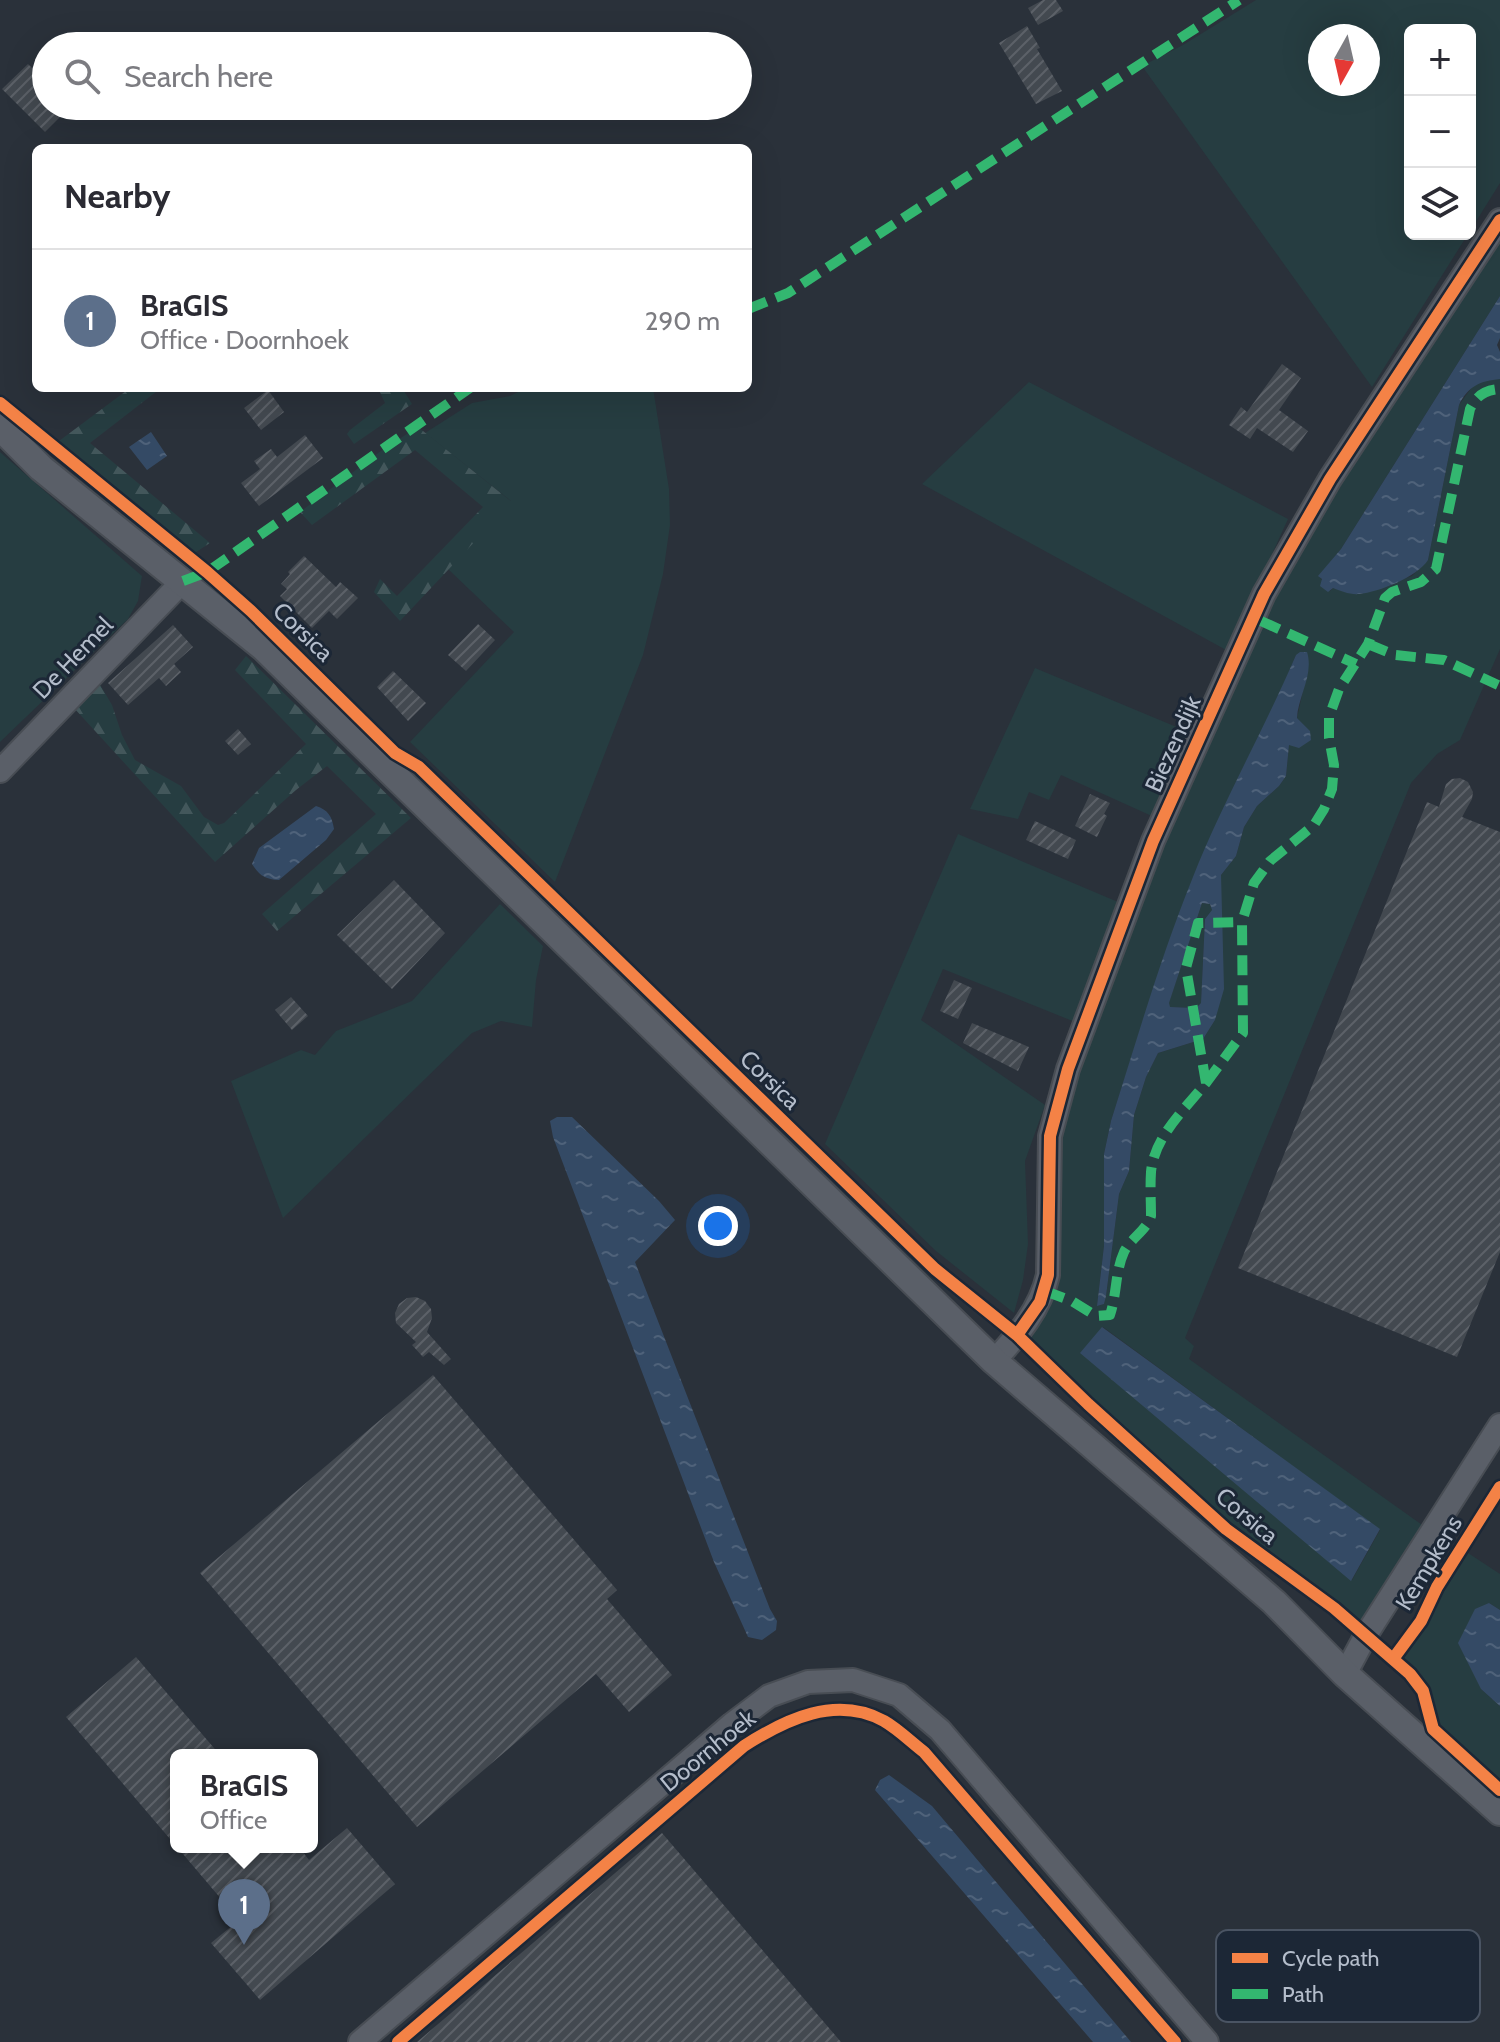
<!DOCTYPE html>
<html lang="en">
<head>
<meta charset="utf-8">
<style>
	body { margin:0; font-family:Cabin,sans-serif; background:#f7f7f7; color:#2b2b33 }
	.controls { position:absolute; right:24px; top:24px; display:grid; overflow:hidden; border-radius:12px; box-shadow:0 8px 32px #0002 }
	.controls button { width:72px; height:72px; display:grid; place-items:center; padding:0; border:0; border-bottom:2px solid #e1e1e2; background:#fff; color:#2b2b33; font:40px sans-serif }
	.compass { position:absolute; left:1308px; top:24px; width:72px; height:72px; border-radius:50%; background:#fff; box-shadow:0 8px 32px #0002; rotate:188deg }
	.you { position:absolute; left:718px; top:1226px; width:28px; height:28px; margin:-20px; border:6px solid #fff; border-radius:50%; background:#1a73e8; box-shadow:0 0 0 12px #1a73e833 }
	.badge { display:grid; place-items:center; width:52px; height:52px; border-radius:50%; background:#848c98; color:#fff; font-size:26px; font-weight:700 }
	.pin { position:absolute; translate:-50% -66px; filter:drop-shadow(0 2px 4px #0008) }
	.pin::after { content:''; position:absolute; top:42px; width:28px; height:24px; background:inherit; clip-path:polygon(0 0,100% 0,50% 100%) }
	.popup { position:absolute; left:170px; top:1749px; width:148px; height:104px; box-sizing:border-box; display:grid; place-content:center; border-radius:12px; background:#fff; filter:drop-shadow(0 2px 6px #0005); font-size:26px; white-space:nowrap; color:#7c7c81 }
	.popup b { font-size:30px; color:#2b2b33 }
	.popup::after { content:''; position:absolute; left:50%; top:100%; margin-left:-16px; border:16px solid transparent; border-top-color:#fff }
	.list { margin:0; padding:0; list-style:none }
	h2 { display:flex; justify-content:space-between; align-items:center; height:104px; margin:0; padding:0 32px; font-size:34px }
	h2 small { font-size:26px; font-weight:400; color:#7c7c81 }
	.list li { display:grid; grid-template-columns:52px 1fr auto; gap:24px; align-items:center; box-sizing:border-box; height:144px; padding:0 32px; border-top:2px solid #e1e1e2 }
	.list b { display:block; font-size:30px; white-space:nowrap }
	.list p { margin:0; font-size:26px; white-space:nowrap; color:#7c7c81 }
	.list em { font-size:26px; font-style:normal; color:#7c7c81 }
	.icon { flex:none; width:44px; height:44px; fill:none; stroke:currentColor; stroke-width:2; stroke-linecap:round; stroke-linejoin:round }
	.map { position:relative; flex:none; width:1500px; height:2042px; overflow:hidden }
	.search { position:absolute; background:#fff; box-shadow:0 8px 32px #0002; left:32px; top:32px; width:720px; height:88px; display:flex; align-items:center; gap:20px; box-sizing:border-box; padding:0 28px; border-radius:44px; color:#7c7c81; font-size:30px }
	.panel { position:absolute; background:#fff; box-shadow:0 8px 32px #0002; left:32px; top:144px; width:720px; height:248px; border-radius:12px }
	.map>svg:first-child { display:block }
	.grass { fill:#263d41; fill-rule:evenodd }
	.forest { fill:url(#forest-firs) }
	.water { fill:url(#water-ripples); fill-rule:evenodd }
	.building { fill:url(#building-hatch) }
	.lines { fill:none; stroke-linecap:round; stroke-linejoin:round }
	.minor-casing { stroke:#484d54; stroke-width:26 }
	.tertiary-casing { stroke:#484d54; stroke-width:30 }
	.minor { stroke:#5a5f68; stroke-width:22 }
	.tertiary { stroke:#5a5f68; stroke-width:26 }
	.quiet { stroke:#33b770; stroke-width:10; stroke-dasharray:20 10; stroke-linecap:butt }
	.cycleway-casing { stroke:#1c2736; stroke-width:17 }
	.cycleway { stroke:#f48246; stroke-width:12 }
	.labels { text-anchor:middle; stroke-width:6; stroke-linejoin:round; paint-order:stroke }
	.street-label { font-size:24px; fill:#b4bdcb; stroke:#1c2736 }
	.key { fill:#1c2736; stroke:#4a5463; stroke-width:2 }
	.key-label { font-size:22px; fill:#b4bdcb }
</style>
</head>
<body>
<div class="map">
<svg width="1500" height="2042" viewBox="0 0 1500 2042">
	<defs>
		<pattern id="forest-firs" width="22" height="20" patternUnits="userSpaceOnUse" patternTransform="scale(2)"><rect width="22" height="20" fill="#263d41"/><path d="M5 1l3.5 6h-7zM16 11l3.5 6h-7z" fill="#43575b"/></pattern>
		<pattern id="water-ripples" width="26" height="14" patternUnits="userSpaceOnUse" patternTransform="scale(2)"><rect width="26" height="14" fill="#344a65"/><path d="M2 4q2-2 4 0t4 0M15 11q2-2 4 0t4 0" fill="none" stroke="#4f627a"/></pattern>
		<pattern id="building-hatch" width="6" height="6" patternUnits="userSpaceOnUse" patternTransform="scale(2)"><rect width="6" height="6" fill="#434950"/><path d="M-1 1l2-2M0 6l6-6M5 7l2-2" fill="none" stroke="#5c6168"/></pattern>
	</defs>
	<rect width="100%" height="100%" fill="#2a313a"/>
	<path class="grass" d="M1256,0H1500V183L1470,231V30H1410V234H1468L1372,387L1142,66L1183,45ZM1320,36H1368V84H1320Z
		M1500,232V296L1341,549L1319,576L1330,591L1333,588L1360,594L1412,576L1428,560L1459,405L1473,386L1483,380L1500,379V649L1460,740L1437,754L1411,783L1185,1338L1194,1346L1189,1359L1425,1527L1370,1613L1360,1623L1231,1528L1121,1433L1026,1337L1045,1309L1055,1169L1064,1110L1138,890L1302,538ZM1296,655L1308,668L1297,718L1310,732L1289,745L1286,776L1279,786L1257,806L1244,827L1236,856L1221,875L1215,1020L1203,1039L1158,1053L1146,1077L1134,1115L1129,1171L1119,1194L1106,1296L1104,1304L1097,1306L1104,1246V1154L1111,1121L1146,1012ZM1103,1327L1380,1530L1352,1580L1081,1353Z
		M1029,382L1288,519L1228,651L922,484Z
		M526,388H653L669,489L670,525L663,574L643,655L555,882L410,742L514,632L448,569L511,501L425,433L472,403L510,396Z
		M0,452L142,576L138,601L128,619L0,742Z
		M1035,668L1191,733L1154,817L1061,775L1049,800L1029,792L1018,819L970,809Z
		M958,834L1118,902L1075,1022L943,969L921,1020L1045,1105L1025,1161L1028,1244L1023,1280L1014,1313L936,1251L825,1144Z
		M1202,903L1210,904L1212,910L1205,919L1201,1003L1196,1008L1170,1007L1168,1005Z
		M500,904L543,946L536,980L532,1027L501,1021L472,1033L283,1218L231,1081L301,1050L315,1055L336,1031L412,1001Z
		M1465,1551L1500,1574V1610L1489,1603L1481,1689L1500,1706V1785L1445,1736L1435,1717L1425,1684L1406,1664L1404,1658Z"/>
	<path class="forest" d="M130,388H161L90,443L210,543L193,554L59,441Z
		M378,388H402L412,404L354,444L347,434L350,430L385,403Z
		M418,427L512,502L400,621L374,592L380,579L397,596L483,507L415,450L312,525L300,512L385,448Z
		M246,656L411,818L277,931L262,914L376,814L327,766L296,790L215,862L74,708L99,683L112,705L122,735L135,760L181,786L204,817L218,825L224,823L306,744L235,670Z"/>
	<path class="water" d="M1500,296V338L1497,345L1500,352V379C1480,381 1468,386 1459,405L1428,560C1417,577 1379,592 1359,594C1351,595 1340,591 1333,588L1328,592L1320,586L1322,579L1318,576L1341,549Z
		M151,432L167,456L147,470L129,447Z
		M1300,652H1307C1314,675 1298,696 1297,718L1310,731L1311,740L1299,748L1289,745L1286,776L1279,786L1257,806L1244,827L1236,856L1221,875L1224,989L1215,1020L1203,1039L1158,1053L1146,1077L1134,1115L1129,1171L1119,1194L1106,1296L1104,1304L1097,1306L1104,1246V1154L1111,1121C1137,1039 1161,956 1193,877C1223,801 1264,730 1296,655ZM1202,903L1210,904L1212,910L1205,919L1201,1003L1196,1008L1170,1007L1169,1003Z
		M316,806C328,810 332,816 334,829L326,840L279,880C265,879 260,876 252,864L259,848Z
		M557,1117H572L659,1201L675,1220L635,1262L770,1609L777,1621L776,1630L762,1640L748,1637L714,1562L553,1137L550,1121Z
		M1102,1327L1380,1529L1351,1581L1080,1353Z
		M1489,1603L1500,1610V1706L1481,1689L1458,1643L1475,1609Z
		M889,1775L932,1806L1131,2042H1093L875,1790L880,1780Z"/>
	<path class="building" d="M1043,0H1056L1063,11L1038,25L1028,8Z
		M1027,26L1040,48L1037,49L1062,91L1036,104L999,43Z
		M28,64L46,82V106H71L45,132L2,89Z
		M1282,364L1301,378L1279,410L1308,431L1293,452L1257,428L1250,439L1229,425L1241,407L1247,412Z
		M268,390L284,412L261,430L244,408Z
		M305,435L323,458L259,506L241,483L260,469L254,461L271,449L277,457Z
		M304,556L336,587L340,582L358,598L337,619L329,611L312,628L280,596L287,589L281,584L290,574L288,572Z
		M478,624L495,640L466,671L448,655Z
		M173,625L193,647L174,664L181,672L166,686L159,678L128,705L108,683Z
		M393,671L426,703L408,721L377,687Z
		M238,729L251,744L238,755L225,741Z
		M1460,778L1468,782L1473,792L1472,799L1462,817L1500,832V1252L1457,1357L1238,1268L1427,802L1439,807L1446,784L1452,779Z
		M1090,794L1110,803L1104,814L1107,816L1097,837L1075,826Z
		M1035,821L1076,840L1068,859L1026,840Z
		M394,880L445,933L392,989L337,935Z
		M954,980L972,988L958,1019L940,1011Z
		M291,997L308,1016L292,1030L275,1010Z
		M972,1023L1029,1047L1018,1071L963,1043Z
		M416,1297L425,1301L431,1309L432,1318L427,1332L451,1359L444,1365L429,1352L423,1357L412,1345L416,1342L396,1323L395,1313L399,1304L407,1298Z
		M433,1375L617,1590L607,1599L672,1675L629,1712L596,1674L417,1827L200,1573Z
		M136,1657L220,1755H176V1846L66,1717Z
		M347,1828L395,1884L260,2000L211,1943L239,1920L177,1847H299L309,1860Z
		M662,1833L841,2042H417Z"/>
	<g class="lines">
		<defs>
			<path id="minor" d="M0,771L183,581
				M994,1361C1018,1335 1040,1310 1048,1275L1050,1136L1068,1069L1153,841L1264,594L1330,479L1500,220
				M1345,1674L1366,1635L1500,1425
				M360,2042L732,1724L769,1696L808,1682L853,1680L899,1695L940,1730L1207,2042"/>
			<path id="tertiary" d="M0,427L41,468L264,648L994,1361L1274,1602L1345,1674L1500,1812"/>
		</defs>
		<use href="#minor" class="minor-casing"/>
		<use href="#tertiary" class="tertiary-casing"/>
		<use href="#minor" class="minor"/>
		<use href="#tertiary" class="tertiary"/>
		<path class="quiet" d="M748,309L788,293L1239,0
			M183,581L207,572L470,388
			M1261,621L1356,664
			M1368,644L1395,655L1444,660L1498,685
			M1206,1083L1243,1033L1242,922L1254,883L1270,861L1314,825L1324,809L1332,789L1334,765L1329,738V717L1339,689L1368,644L1385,598L1392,592L1421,582L1436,569L1470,409C1477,395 1485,390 1500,389
			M1045,1291L1072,1301L1096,1316L1110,1315C1117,1294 1115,1272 1124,1252C1131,1238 1146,1231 1151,1216C1151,1202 1150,1187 1151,1172C1154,1137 1185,1109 1206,1083L1186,968L1198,923L1242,922"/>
		<defs>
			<path id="cycleway" d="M0,403L207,572L251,611L395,753L419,767L935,1269L1017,1335L1088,1404L1226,1529L1334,1608L1410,1674L1423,1691L1433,1729L1500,1790
				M1017,1335L1040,1302L1048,1275L1050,1136L1068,1069L1153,841L1264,594L1330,479L1500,220
				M1393,1659L1421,1621L1437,1587L1500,1487
				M398,2042L744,1746C786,1719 836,1695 884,1721C898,1729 911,1742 924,1752L1175,2042"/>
		</defs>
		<use href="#cycleway" class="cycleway-casing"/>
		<use href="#cycleway" class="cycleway"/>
	</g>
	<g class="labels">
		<g class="street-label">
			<text transform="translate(303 632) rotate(44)" y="8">Corsica</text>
			<text transform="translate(73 658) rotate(-46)" y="8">De Hemel</text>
			<text transform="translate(1173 744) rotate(-66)" y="8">Biezendijk</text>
			<text transform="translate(770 1080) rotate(44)" y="8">Corsica</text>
			<text transform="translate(1247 1516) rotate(40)" y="8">Corsica</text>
			<text transform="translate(1429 1563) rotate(-59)" y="8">Kempkens</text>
			<text transform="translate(708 1751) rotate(-39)" y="8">Doornhoek</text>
		</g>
	</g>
	<rect x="1216" y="1930" width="264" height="92" rx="12" class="key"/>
	<rect x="1232" y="1953" width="36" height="10" fill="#f48246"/>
	<rect x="1232" y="1989" width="36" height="10" fill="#33b770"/>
	<g class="key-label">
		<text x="1282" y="1966">Cycle path</text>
		<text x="1282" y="2002">Path</text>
	</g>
</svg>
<div class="controls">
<button>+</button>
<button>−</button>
<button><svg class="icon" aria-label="layers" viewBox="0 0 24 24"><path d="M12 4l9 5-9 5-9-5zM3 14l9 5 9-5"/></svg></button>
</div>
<svg class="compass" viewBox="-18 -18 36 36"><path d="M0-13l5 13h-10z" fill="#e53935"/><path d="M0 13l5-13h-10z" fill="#7c7c81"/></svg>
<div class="you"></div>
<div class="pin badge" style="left:244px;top:1945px;background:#5c6f8a">1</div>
<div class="popup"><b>BraGIS</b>Office</div>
<div class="search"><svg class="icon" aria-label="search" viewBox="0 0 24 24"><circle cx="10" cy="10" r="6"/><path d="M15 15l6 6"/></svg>Search here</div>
<section class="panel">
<h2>Nearby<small></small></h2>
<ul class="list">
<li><span class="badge" style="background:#5c6f8a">1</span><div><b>BraGIS</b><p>Office · Doornhoek</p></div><em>290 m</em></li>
</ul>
</section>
</div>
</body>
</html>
